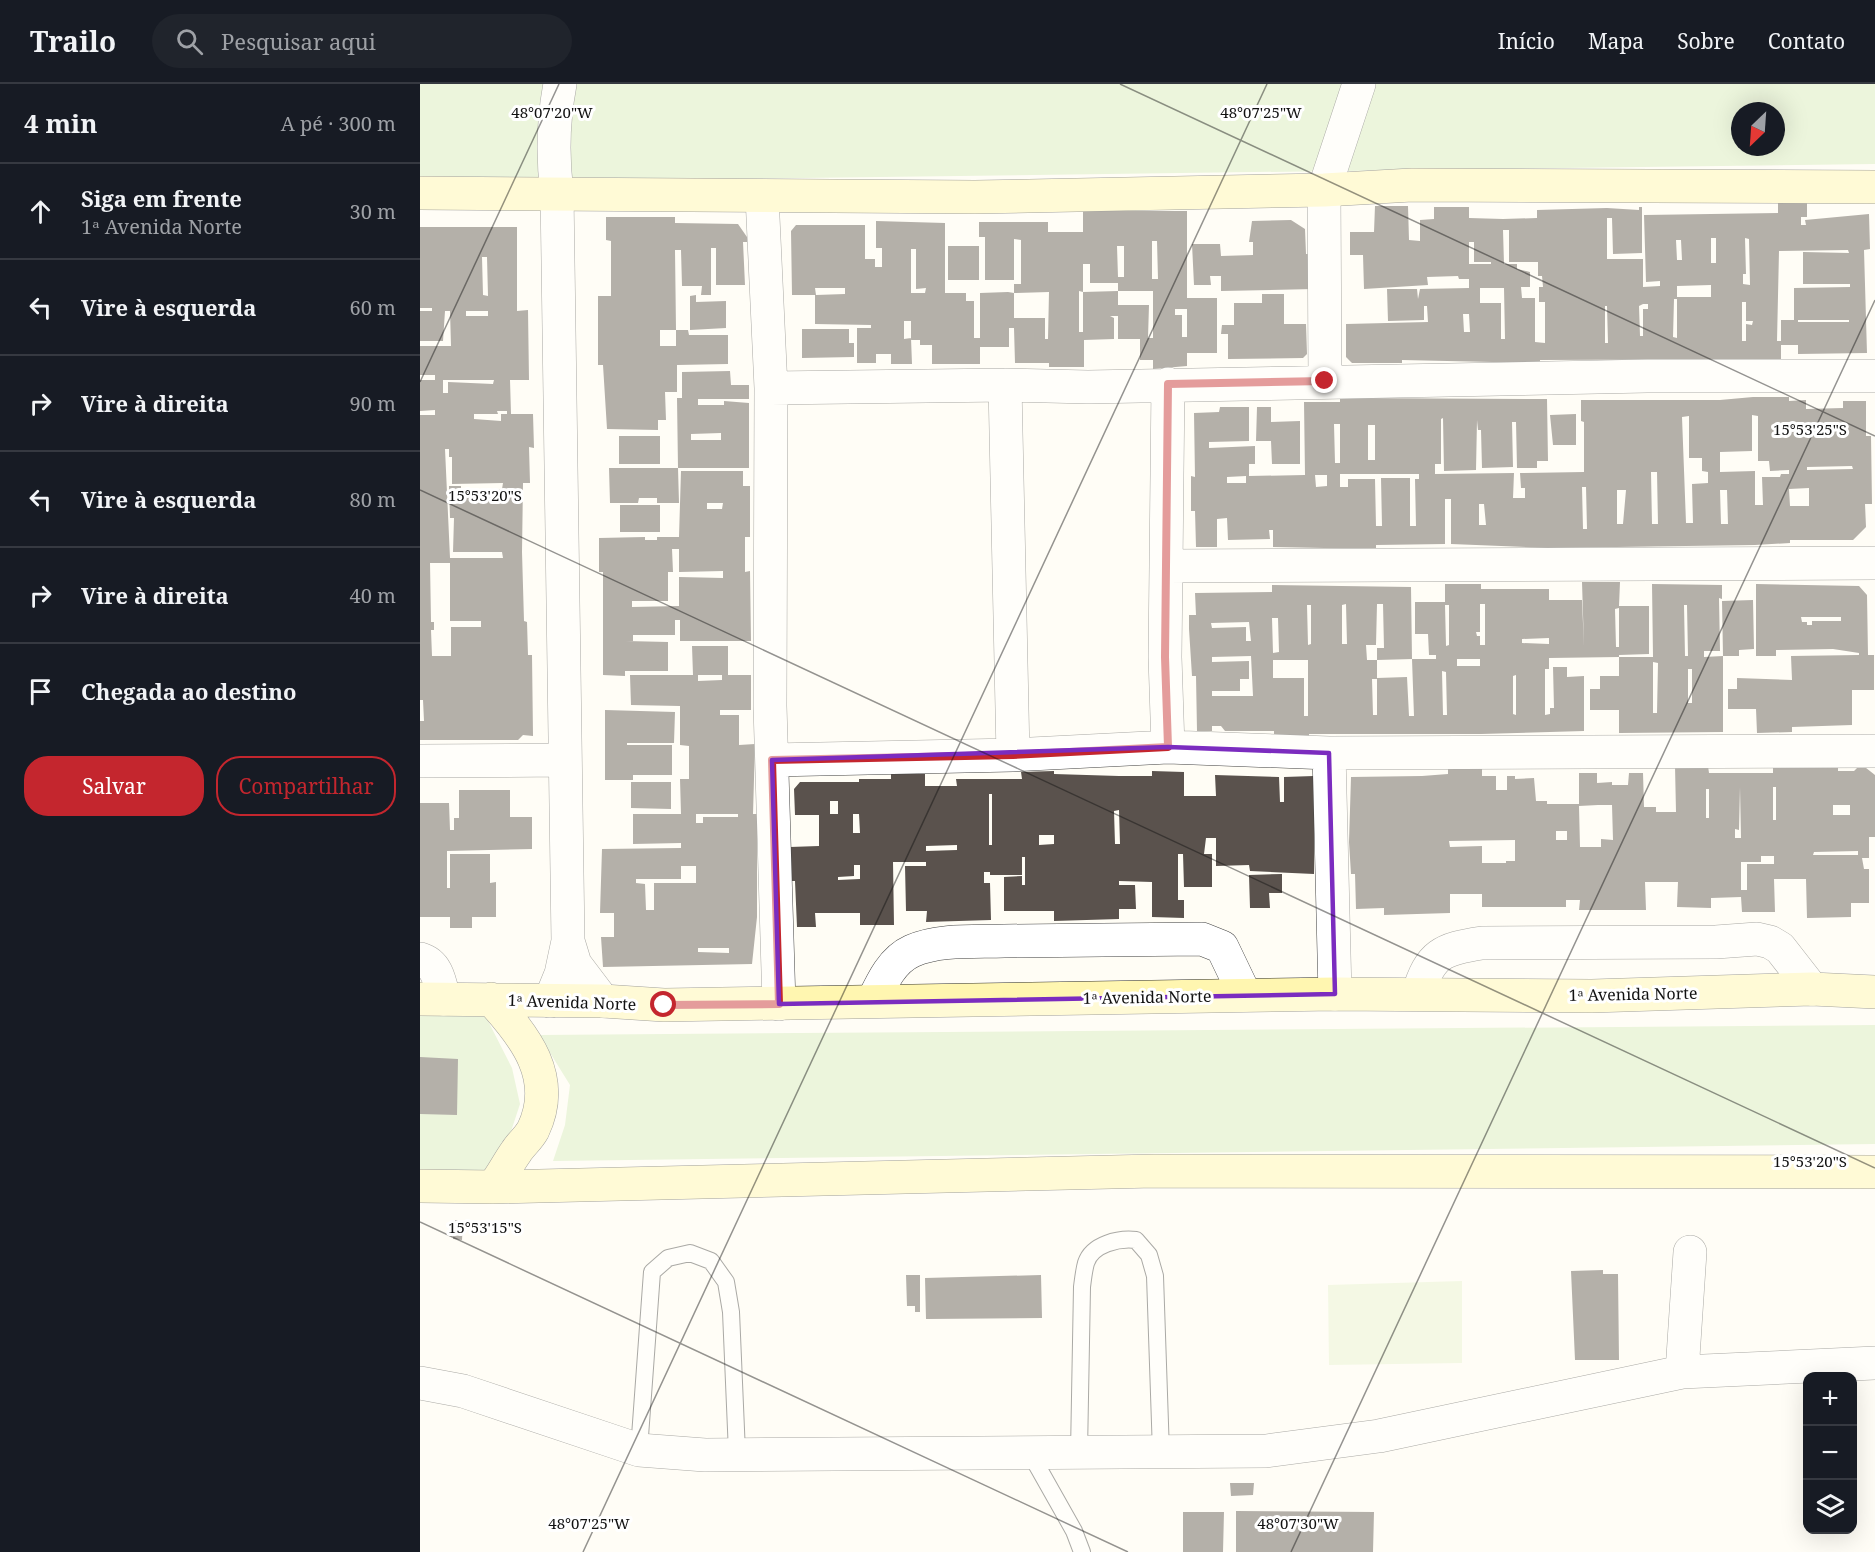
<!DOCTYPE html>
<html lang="pt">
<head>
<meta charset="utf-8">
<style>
	body { margin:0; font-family:"Noto Serif",serif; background:#20242c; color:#f1f3f6 }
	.controls { position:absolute; right:18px; bottom:18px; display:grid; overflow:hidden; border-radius:12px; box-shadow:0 6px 24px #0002 }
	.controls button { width:54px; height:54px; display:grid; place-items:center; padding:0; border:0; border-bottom:2px solid #363941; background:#171b24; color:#f1f3f6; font:30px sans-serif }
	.compass { position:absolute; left:1311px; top:18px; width:54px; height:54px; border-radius:50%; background:#171b24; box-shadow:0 6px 24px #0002; rotate:205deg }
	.stop { position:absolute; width:18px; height:18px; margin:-14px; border:4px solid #c4262e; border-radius:50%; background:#fff }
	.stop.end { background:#c4262e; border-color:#fff; box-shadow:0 2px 6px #0008 }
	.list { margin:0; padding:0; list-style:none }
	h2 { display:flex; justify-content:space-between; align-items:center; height:78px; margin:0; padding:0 24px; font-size:26px }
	h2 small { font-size:20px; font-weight:400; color:#9ea1a6 }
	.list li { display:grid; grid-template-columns:39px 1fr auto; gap:18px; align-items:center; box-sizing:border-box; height:96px; padding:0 24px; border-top:2px solid #363941 }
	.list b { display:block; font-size:22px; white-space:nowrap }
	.list p { margin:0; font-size:20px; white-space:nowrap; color:#9ea1a6 }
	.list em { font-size:20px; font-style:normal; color:#9ea1a6 }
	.actions { display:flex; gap:12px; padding:18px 24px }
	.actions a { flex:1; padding:14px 0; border:2px solid #c4262e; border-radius:24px; text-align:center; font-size:21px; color:#c4262e }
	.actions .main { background:#c4262e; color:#fff }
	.icon { flex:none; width:33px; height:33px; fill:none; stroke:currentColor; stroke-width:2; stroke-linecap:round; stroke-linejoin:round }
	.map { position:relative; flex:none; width:1455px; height:1468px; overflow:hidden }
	header { display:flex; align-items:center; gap:36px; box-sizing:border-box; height:84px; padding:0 30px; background:#171b24; border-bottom:2px solid #363941 }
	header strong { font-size:28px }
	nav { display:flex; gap:33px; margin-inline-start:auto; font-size:21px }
	.search { width:420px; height:54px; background:#20242c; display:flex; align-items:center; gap:15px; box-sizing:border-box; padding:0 21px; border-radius:33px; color:#9ea1a6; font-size:22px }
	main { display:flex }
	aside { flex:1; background:#171b24 }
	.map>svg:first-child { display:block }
	.green { fill:#d5ebbd; fill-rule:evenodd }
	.pitch { fill:#e6f2cf }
	.building { fill:#5a524d; fill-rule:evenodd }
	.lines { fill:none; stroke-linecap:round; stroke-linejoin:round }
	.lane-casing { stroke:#444; stroke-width:18 }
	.street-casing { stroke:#444; stroke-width:34 }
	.secondary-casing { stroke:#333; stroke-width:34 }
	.lane { stroke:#fff; stroke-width:16 }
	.street { stroke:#fff; stroke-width:33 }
	.secondary { stroke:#fff6b0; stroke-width:33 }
	.route { stroke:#c4262e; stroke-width:8 }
	.marked { fill:none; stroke:#7b2cbf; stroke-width:4.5; stroke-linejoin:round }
	.ticks { fill:none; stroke:#111; stroke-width:1.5; stroke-opacity:0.45 }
	.labels { text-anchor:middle; stroke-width:6; stroke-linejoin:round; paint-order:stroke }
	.street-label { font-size:16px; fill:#111; stroke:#fff }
	.ticks-label { font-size:15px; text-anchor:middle; fill:#111; stroke:#fff; stroke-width:6; stroke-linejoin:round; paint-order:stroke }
</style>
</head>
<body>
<header>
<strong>Trailo</strong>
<div class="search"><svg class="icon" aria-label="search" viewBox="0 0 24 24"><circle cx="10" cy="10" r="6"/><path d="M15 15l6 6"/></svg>Pesquisar aqui</div>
<nav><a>Início</a><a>Mapa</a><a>Sobre</a><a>Contato</a></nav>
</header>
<main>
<aside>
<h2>4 min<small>A pé · 300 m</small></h2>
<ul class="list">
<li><svg class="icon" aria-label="ahead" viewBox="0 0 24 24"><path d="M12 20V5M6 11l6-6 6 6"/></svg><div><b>Siga em frente</b><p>1ᵃ Avenida Norte</p></div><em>30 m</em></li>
<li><svg class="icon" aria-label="left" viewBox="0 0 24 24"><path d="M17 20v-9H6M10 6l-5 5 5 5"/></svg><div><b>Vire à esquerda</b></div><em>60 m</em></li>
<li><svg class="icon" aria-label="right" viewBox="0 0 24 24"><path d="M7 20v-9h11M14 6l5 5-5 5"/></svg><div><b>Vire à direita</b></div><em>90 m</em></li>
<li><svg class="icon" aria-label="left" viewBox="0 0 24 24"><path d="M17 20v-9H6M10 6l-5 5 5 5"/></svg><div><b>Vire à esquerda</b></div><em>80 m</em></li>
<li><svg class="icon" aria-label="right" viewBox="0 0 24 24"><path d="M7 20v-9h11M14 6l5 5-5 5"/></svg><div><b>Vire à direita</b></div><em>40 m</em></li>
<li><svg class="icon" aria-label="arrive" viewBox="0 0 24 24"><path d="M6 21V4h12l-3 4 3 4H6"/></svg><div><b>Chegada ao destino</b></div></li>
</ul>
<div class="actions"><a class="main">Salvar</a><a>Compartilhar</a></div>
</aside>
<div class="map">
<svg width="1455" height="1468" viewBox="0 0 1455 1468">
	<rect width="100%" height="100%" fill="#fffdf5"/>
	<path class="green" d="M0,0H1455V80L0,99ZM1320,27H1356V63H1320Z
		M64,929L92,984L100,1020L75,1096L0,1095V932Z
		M1455,941V1060L133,1077L145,1041L150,1001L119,951Z"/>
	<path class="pitch" d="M1042,1197V1279L909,1281L908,1201Z"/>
	<path class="building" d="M1387,117V133H1381V141H1386L1385,136L1449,130L1450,165L1444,166L1447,269L1378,270V261H1361V275L1120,276V279L982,276V279H932L926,273V240L1008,238L1007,222H1004V236L968,237L967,205H997L998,215L1000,205L1049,204V195H1039L1038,192L1007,193L1008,201L944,205L943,171H930V148H954L955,122H988L989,156L1000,157V136L1014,135V123H1049V134L1083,135L1117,134V126L1187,124L1219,126V123H1222V169L1193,170L1192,134H1187V175H1223V203L1240,202V197L1226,198L1224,131L1358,129V118ZM1083,146H1089V178H1118V192H1122L1123,203H1119V218H1125V259L1115,258V214H1102L1101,203H1110V188L1097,185V180H1084ZM1291,154H1296V179H1291ZM1325,154L1329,155L1330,201L1323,200V190H1326ZM1256,156H1261L1262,176H1257ZM1049,158H1054V178H1071V180H1049ZM1428,166L1429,169L1383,168V200H1430V203L1374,204V236H1361V257H1357L1359,167ZM1291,201V213H1257V254L1253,253L1254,215H1257V202ZM1060,204H1084L1085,255H1081V219H1060ZM1322,218H1326V237H1333L1332,241L1326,240V257H1322ZM1223,220H1228V225H1223V252H1220L1219,222ZM1185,222H1187L1188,259H1185ZM1043,230H1049L1050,248H1044ZM1378,236H1429V238H1378Z
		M663,127H767V214H797V269H767V282L733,285V276H720V255H698V232H690L694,234V255L664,256V283H629V279H595L594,244H589V263H560V280H512V261H500V256H491V237H484V255L491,254L492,280H471V270H456V279H437V244H451V241L395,240V211H372L371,147L376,141H445V175H455V183H462V164H456V137L525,139V209H546V217H554V254H560V209L588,208L594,209V234H625V255H628L629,208L594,209V200H601V156L594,155V196H565V153H559V138H628V148H663ZM732,157H737L738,195H732ZM697,162H704V193H698ZM491,165H496V205L506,204L505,209H491ZM663,180H670V199H698V207H733V254H728L729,221H698V207L663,208V248H659V207L663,208ZM395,204H425V210L396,211ZM755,225H767V253H762V231H755Z
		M186,133H255V139L318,140L327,153V158H323L325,201H296V164H291V211H281L282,202H262L261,166H255L256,246H240V262H256V246H268L269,251H308V280L257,281V308H245L246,336H238V346L187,345L183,281H178V212H191V157L186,156Z
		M871,136L885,145L886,170H894V205L801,207V192H790L791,201H774L772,160H800L801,172L833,171V158H829L832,137Z
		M0,143H97V227L108,226L109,296H90L91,330H113L114,364L109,363L110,399H103L102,468L104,537L107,538L108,571H112L113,652L103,651L98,656H0V637H4L3,616H0V331H15V326L0,327V296H15V291H0V262H31L30,227H25L23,257H0V227H12V224H0ZM62,173H67L68,212L63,211ZM46,227H68V232H46ZM23,296H74L73,300L28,298V309H23ZM77,327H87V330H81V337L54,335V330H78ZM25,365H29V373H32V400L83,399L82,405H41V402H29L30,434H34L33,468H82L83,474H30ZM10,479H30V537H61V543H31V572H12L11,546H14V538H11Z
		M528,162H559V196H528Z
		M842,210H864V240H886L887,270L883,274L808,275V250H801L802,241H814V219H842Z
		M276,211V218L306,217V244L270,246V212Z
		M382,245H429V259H434V273L382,274Z
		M310,287L311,301H329V315H278V321H304V317L329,319V384H258L257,314H262V288ZM301,349V356H271V350Z
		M1333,313H1369V317L1386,316V325L1423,324V317H1446V352H1451L1452,420H1445L1446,443L1433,456H1370V459L1335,461L1128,464L1031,460V415H1025V460L956,461V465L853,463V446H849L850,455L808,456L807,434L797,435V463H776L775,427H771V392L775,393L774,329L799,328L800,323H829V357L789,358V364L835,362V380H829V392L885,391L884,318H920V314L1127,315L1128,377H1117V384H1097L1096,338H1092L1093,383L1062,384L1061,346H1058L1057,336L1056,386L1024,387L1023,334L1021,335V380H1015V390L1094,389L1093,414H1105V404H1101L1100,389L1164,388V338L1161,337V316H1300ZM1332,331L1338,332V377H1349L1350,387L1369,386V390H1361L1360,393H1342L1343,421H1335V387L1300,388V368L1332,367ZM1269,332V374H1282V387L1288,388V399L1272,400L1273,439H1266L1262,333ZM914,340H920V379H915ZM948,341H955V376H948ZM1432,382L1433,385L1387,386V383ZM1231,388H1237L1238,440H1232ZM920,390H999V395H995L996,442H990V394H961L962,442H956L955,395H928V403H920ZM895,391H907V402L896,403ZM826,392V399H807V393ZM1162,403H1166L1167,445H1163ZM1389,404V422H1370L1369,405ZM1197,406H1206L1203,440H1197ZM1300,406H1307L1308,440H1301ZM1059,420H1064L1066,441H1059Z
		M837,323H851V338L880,337V380H852L851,357H836Z
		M1156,330V361H1133L1130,331Z
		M199,352H240V380H199Z
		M189,384H258L259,419H237V414H219L218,419H190Z
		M261,387H323V402H330V453H325V488L330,487L331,557H260V536H255V551H213V557H206L248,558V587H205V592L183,591V488H179V454L225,453V456H237V453H259ZM287,419H303L302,425H287ZM252,465H259V488L303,487V494L259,493V522L212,523V517H248V488H253Z
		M200,421H240V448H200Z
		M1162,498H1200L1199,522H1229V570L1199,571V573H1233L1232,500L1302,501V515L1299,514L1300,567H1284V573L1303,572L1302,517L1333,516L1334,565L1319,566V572H1303V648L1199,649V626H1170V605H1180V592H1199V573L1129,574V585H1125V631L1130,630V624H1134L1133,583H1147V593L1164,592V647L1061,650H889V652H854V647H805L801,642H792V647H777L776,592H772L769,545V531H776L775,509L852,508V501L991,503L992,575L957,576V564H964L963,520H957L956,561H946L947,576H957V595H952L953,631H957V594L987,593L989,632H994L992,575H1016V571H1009L1008,550H995V518H1025V500H1061V505H1129V516H1162L1164,563ZM926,520L927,560H922V521ZM1060,520H1065V561H1060V552H1057L1056,548H1060ZM887,521H891V560L888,561ZM1025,521H1029V561L1026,562ZM1264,521H1267L1268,572H1265ZM1199,524V563H1196L1195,525ZM852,534H858L859,568L853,569ZM829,538L831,557H826V543L792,544L791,539ZM1129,554V560L1102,559V555ZM831,572L833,612H792V607H820V595H829V577L792,578V573ZM1037,575H1060V582H1037ZM853,576H888V632H884V594H853ZM1233,578L1238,579L1237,629H1233ZM1268,585H1272V619H1268ZM1022,587L1026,588L1027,631H1023ZM1096,591V631L1093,630V592Z
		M1336,500L1439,502L1447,511L1448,571H1454V606H1432V641L1372,643V648L1337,649L1336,625H1308V605H1317V594L1372,596L1371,572L1439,571V569L1413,565L1356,566V572H1336ZM1381,533H1421V537H1392V541H1387V538H1382Z
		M272,562H308V591H331V626H300V631H319V661L335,660L333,730H337V833L332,880L183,883L181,853H194V829H180L182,765L261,764V759L213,760V730H261L260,695H269V662L260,661V622L211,621L210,591H273ZM278,591H302V596L278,597ZM276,730H318V733H283V739H276ZM261,782H276V799H234V826H226L225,800L216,799V795H261ZM278,864H309V869L278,868Z
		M185,626L255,628L254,659H207V661H252V691H213V696H185Z
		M1441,680L1455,691V753H1449V774H1442L1444,785H1449V819H1431V833L1387,834L1386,795H1354L1355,828H1322L1321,813L1291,814V824L1257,823L1258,798H1225L1226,826H1159L1160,816H1146V823H1062V810H1030V829L964,831V824L936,825L935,790H931L929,758L931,693L1002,692L1028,690V683H1062V692H1076V706H1087V692H1095V695L1114,694L1116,717H1127V720H1159V689H1177V699L1192,698V701H1208L1209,689H1223L1224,723H1236V728H1256L1255,682H1288L1289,689H1353V681L1418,683V687H1434ZM1320,703L1321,754H1315V745L1319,746ZM1353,703H1356V736H1353ZM1286,705H1289V734H1286ZM1178,721H1192L1193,756L1181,755V763H1160L1159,722ZM1413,721H1430V731H1413ZM1136,747H1147V756H1136ZM1095,756V777H1086V779H1062V762L1030,763L1029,757ZM1438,767V771H1393L1394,768ZM1341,772H1354V780H1327V806H1321V778H1341Z
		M634,687V690L699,692H732V687L764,688V712H796L795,691L859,693L860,718H864V693L894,692V790L830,787L829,781L796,782V754H786L784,770H792V803H764L763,770H758V816H764V834L732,833V798L699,797V801H715L716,825H699V835L634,837V827H584V793L602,792V801H605V773H602V791H570V788H564V799H570L571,836L506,838L507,827H486L485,782H506V778H473L474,841H440V829H395L396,843H377L375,797H371L370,763L399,762V731H375L374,705L380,698H439V695H471V690H505V702H537L536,695H602L601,688ZM569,710H572V761H569ZM410,717H418V730H410ZM699,726L700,760H695L694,727ZM433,730H439L440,749H433ZM619,751H634V760L619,761ZM537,761V766L506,767V762ZM434,781H440V795L418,796V793L434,792Z
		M211,698H251V725L211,724Z
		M39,706H90V733H112V765L27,767V804H30V770H70V799L76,798V833H52V844H30V833H0V719H29L30,746H34V734H39Z
		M862,790V809H849L850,824H830L829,791Z
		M0,973L38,975L37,1031L0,1030Z
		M35,1136H43L42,1156L33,1155Z
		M1183,1186V1190H1198L1199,1276H1155L1151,1187Z
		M486,1191H500V1228H495V1222H487Z
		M621,1191L622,1234L506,1235L505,1194Z
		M810,1399H834L833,1411L811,1412Z
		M816,1427L954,1428L953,1468H816Z
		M763,1428H804L803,1468H763Z"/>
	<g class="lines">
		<defs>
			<path id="lane" d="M219,1366L232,1188L248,1174L270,1169L291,1177L306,1198L311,1228L317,1369
				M659,1368L662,1203C663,1195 664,1186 666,1179C672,1160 699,1154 716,1156L729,1171L735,1192L741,1369
				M610,1369L654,1447L662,1468"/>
			<path id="street" d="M342,112L351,304L350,622L359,920
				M905,297L904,106L939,0
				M748,300L745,573L748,663
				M585,301L593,671
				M351,304L585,301L668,303L1227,292H1455
				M747,482L1455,479
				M909,669L915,910
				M352,676L593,671L748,663L909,669L1455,667
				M0,677L145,676
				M148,857L155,880L183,917
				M0,875C18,880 20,899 24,915
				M998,910C1010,870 1022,865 1062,859L1296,858L1337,855L1350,858L1360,864L1392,905
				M130,917L141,890L148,857L137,109C132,71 133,37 140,0
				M453,917C462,898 472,876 492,867C519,855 555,858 584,857C650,856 716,856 782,855L802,863L825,911
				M1262,1288L1270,1168
				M0,1299L43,1307L219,1366L285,1371L846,1367L959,1352L1262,1288L1455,1279"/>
			<path id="secondary" d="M0,109L555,113L904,106L992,101L1455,103
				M0,915L183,917L244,921L915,910L1172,912L1392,905L1455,908
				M71,915C105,952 138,994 113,1046C108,1055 101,1060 96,1068C88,1079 82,1092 73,1103
				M0,1102L73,1103L734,1087L1455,1088"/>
		</defs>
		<use href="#lane" class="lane-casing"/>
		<use href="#street" class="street-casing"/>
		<use href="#secondary" class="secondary-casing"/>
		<use href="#lane" class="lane"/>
		<use href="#street" class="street"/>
		<use href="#secondary" class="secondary"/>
	</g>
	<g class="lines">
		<path class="route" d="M244,921L359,920L352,676L593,671L748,663L745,573L748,300L905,297"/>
	</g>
	<path d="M0 0H1455V1468H0ZM748,663L909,669L915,910L359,920L352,676Z" fill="#fffdf5" fill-opacity=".55" fill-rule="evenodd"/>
	<path class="marked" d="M748,663L909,669L915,910L359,920L352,676Z"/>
	<path class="ticks" d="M700,0L1455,352M0,298L139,0M0,406L1455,1084M0,1138L708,1468M163,1468L847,0M871,1468L1455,216"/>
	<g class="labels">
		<g class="street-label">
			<text transform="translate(1213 910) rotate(-1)" y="6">1ᵃ Avenida Norte</text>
			<text transform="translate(727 913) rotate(-1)" y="6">1ᵃ Avenida Norte</text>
			<text transform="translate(152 918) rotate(2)" y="6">1ᵃ Avenida Norte</text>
		</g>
	</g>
	<g class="ticks-label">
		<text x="132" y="34">48°07'20"W</text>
		<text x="841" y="34">48°07'25"W</text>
		<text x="1390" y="351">15°53'25"S</text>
		<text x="65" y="417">15°53'20"S</text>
		<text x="1390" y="1083">15°53'20"S</text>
		<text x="65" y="1149">15°53'15"S</text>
		<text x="169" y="1445">48°07'25"W</text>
		<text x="878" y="1445">48°07'30"W</text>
	</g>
</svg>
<div class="controls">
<button>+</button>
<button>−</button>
<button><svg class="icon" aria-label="layers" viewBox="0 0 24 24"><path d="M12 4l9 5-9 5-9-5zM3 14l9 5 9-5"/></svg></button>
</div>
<svg class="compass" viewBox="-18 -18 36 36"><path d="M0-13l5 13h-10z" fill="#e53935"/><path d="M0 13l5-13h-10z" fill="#9ea1a6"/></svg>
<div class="stop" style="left:244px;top:921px"></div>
<div class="stop end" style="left:905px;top:297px"></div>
</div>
</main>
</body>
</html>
